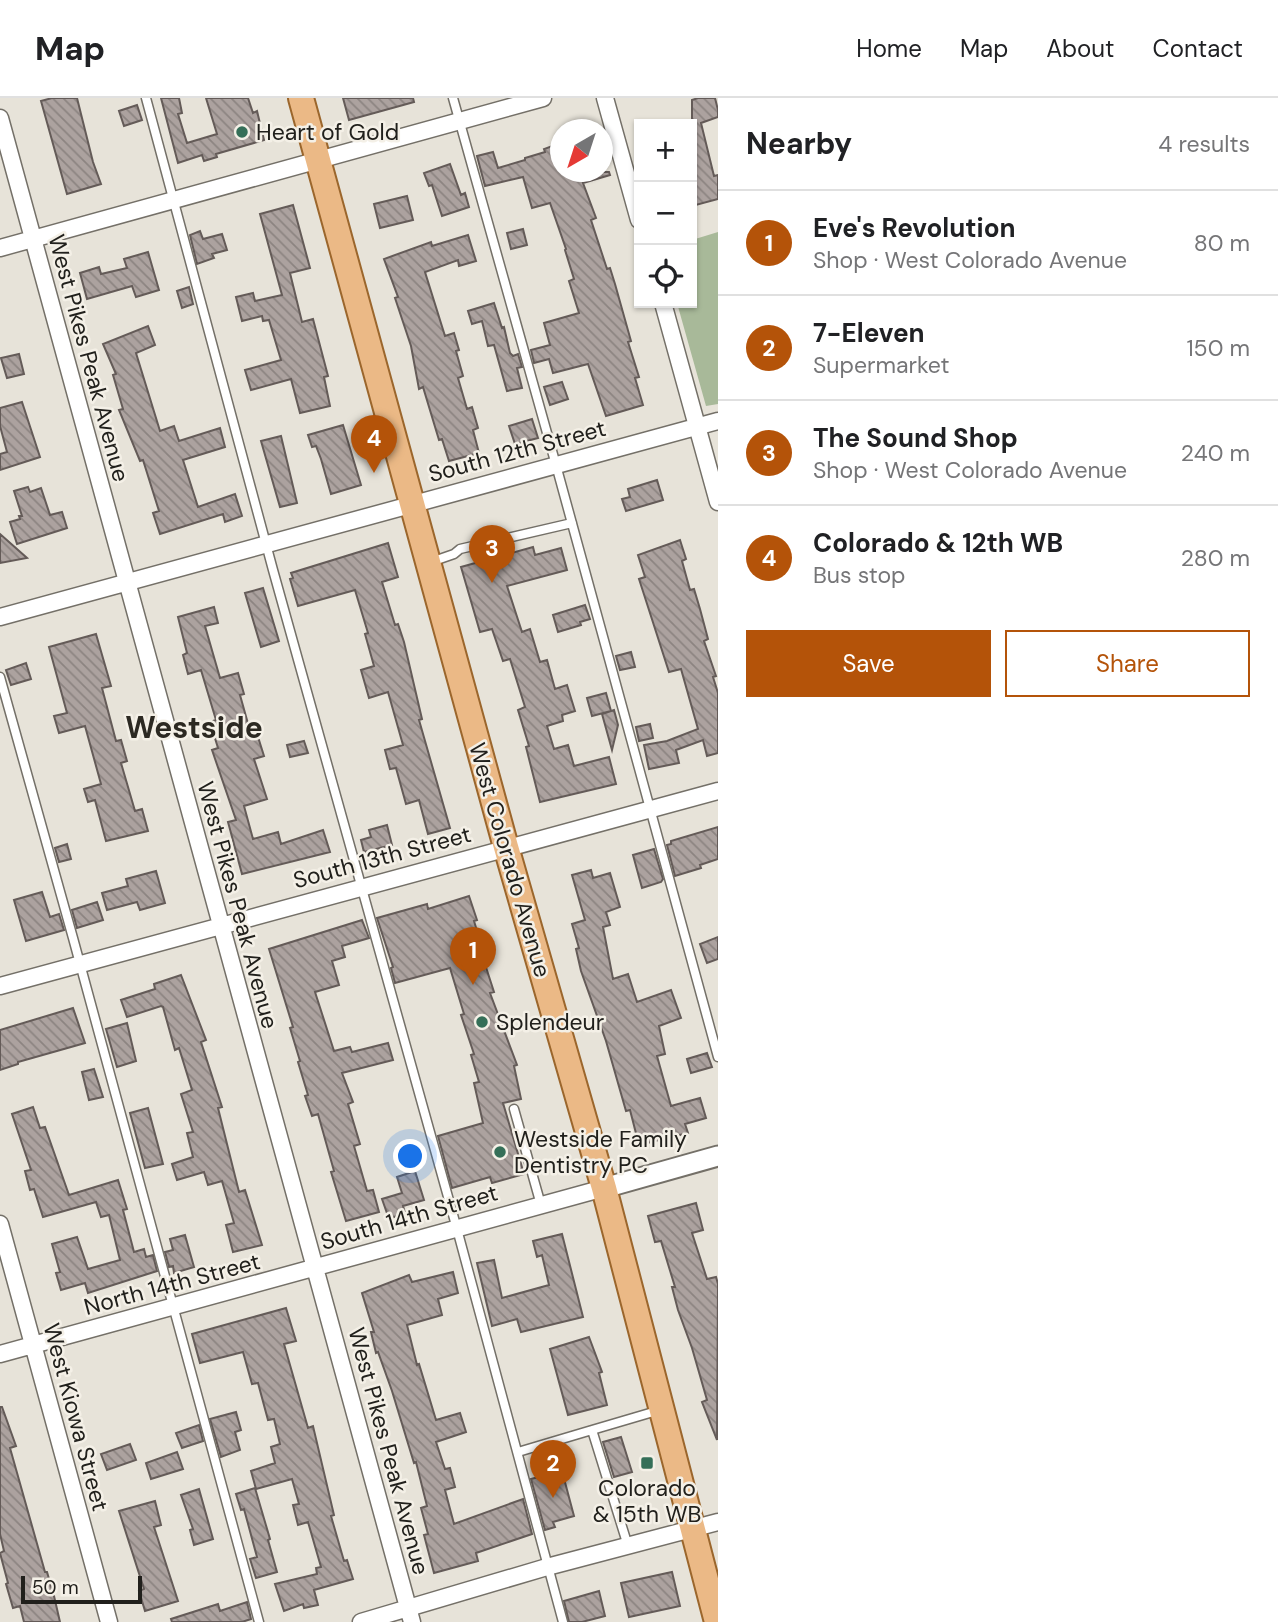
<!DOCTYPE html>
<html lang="en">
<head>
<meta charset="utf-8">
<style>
	body { margin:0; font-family:"DM Sans",sans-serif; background:#f2f2f2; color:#202124 }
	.controls { position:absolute; right:21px; top:21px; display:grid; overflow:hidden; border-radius:0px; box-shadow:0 2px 5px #0004 }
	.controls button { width:63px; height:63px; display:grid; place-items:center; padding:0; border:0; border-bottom:2px solid #e0e0e0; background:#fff; color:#202124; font:35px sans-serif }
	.compass { position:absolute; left:550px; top:21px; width:63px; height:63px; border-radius:50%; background:#fff; box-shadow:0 2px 5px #0004; rotate:219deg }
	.scale { position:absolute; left:21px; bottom:18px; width:121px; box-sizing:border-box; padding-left:7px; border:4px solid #21201c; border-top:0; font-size:19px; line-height:24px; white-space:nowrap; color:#21201c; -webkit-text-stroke:5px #f4f0e7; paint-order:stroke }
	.you { position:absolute; left:411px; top:1059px; width:24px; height:24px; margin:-18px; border:5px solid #fff; border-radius:50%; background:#1a73e8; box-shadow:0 0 0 10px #1a73e833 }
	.badge { display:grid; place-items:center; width:46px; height:46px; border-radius:50%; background:#b45309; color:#fff; font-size:23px; font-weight:700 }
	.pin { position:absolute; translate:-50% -58px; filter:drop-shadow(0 2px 4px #0008) }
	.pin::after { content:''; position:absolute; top:37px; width:24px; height:21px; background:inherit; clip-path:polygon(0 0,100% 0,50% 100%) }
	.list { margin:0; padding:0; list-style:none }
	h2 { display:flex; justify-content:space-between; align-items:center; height:91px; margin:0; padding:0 28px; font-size:30px }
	h2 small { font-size:23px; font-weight:400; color:#757577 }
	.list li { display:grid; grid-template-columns:46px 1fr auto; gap:21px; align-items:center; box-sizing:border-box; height:105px; padding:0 28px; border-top:2px solid #e0e0e0 }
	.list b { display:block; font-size:26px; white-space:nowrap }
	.list p { margin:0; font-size:23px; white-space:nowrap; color:#757577 }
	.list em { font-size:23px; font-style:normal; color:#757577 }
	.actions { display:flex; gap:14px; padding:21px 28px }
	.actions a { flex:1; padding:16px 0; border:2px solid #b45309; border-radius:0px; text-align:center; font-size:24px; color:#b45309 }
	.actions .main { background:#b45309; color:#fff }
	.icon { flex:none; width:38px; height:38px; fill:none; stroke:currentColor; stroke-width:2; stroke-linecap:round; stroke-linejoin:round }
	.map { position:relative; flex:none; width:718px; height:1524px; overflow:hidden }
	header { display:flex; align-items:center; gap:42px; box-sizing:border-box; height:98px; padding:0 35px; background:#fff; border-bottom:2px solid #e0e0e0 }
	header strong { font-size:33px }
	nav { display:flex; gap:38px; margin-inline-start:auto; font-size:24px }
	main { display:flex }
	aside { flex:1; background:#fff }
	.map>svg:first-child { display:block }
	.green { fill:#a8b999 }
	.building { fill:url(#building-back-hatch); stroke:#645b58; stroke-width:2 }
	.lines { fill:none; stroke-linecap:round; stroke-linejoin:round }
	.service-casing { stroke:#747068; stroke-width:11 }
	.minor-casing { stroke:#747068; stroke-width:19 }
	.tertiary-casing { stroke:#747068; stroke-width:23 }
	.primary-casing { stroke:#9b662c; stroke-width:28 }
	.service { stroke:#fff; stroke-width:8 }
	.minor { stroke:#fff; stroke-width:16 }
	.tertiary { stroke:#fff; stroke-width:19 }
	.primary { stroke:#ebb986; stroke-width:24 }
	.poi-dot { fill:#356f58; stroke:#f4f0e7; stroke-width:2.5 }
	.labels { text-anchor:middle; stroke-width:5; stroke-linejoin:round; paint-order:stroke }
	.poi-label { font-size:23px; fill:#21201c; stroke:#f4f0e7; text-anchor:start }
	.street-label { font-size:23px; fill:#21201c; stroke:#f4f0e7 }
	.district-label { font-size:30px; font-weight:bold; fill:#2c2922; stroke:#f4f0e7 }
</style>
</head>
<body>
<header>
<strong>Map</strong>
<nav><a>Home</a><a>Map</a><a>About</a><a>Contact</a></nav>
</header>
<main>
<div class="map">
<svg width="718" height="1524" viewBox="0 0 718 1524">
	<defs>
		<pattern id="building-back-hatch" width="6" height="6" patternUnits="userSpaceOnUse" patternTransform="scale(1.75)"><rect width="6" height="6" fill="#aca29f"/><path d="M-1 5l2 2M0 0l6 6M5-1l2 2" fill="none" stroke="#8c8481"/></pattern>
	</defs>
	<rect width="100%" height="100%" fill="#e7e3d9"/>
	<path class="green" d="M718,134V306L706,308L677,205H692V142Z"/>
	<path class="building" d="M52,0H77L93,64L101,86L67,96L41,3Z
		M161,0H179L182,15L178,16L187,45L217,36L206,0H248L253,15L257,13L264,42L216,56L217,59L204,63L202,57L178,65Z
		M343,0H413L414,4L349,22Z
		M698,0H715L718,12V19L701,25L714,78L718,77V101L692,108V2Z
		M137,7L142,22L124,28L119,13Z
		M561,45V74H609L610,77L583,85L596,120L591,122L607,171L610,170L615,186L631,243L628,244L639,279L635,280L643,307L606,318L588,266L553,275L549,261L534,265L531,252L550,247L544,225L579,215L569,183L574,181L565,152L566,151L550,105L532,110L523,79L485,88L477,58L493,54L498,70L525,62V60L545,54L544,51Z
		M450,66L461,97L465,95L469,109L442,118L432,87L429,88L424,75Z
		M407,98L413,122L380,130L374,106Z
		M293,107L310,170L290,175L302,224L313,221L328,278L324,279L330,308L300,315L291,281L251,292L245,272L281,262L269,222L263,223L262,218L242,223L236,199L253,195L255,203L282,197L260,116Z
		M523,131L527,147L511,151L507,135Z
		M200,133L203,141L222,136L227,152L212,156L214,160L197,166L190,137Z
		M468,137L476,163L459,168L458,162L425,174L445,238L454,235L459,252L456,253L463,278L458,280L467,311L472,309L478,330L473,332L479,355L449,363L442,341L439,342L423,289L419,291L411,248L395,200L398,199L384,161L431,144L432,148Z
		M148,154L159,192L136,199L132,188L87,201L80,175L99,169L101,176L127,170L124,161Z
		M189,189L193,206L182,210L177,193Z
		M494,205L502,230L504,229L510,255L513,258L518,256L522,269L517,270L522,290L507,293L494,247L488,248L482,223L472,226L468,213Z
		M148,228L155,247L136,255L160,333L174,328L179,343L220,330L225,349L183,362L198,409L235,396L242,418L225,424L223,416L160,436L153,415L159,413L143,362L140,363L119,312L123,311L113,277L116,276L103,246Z
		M19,256L24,276L7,280L1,260Z
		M562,284L568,301L550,307L544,289Z
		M22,304L40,359L0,372V356L7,354L0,328V310Z
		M532,321L538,340L515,346L509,328Z
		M343,327L361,387L331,396L321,361L316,348L312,349L308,337Z
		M281,338L297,405L280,409L261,343Z
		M657,382L663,402L626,413L622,401L630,399L628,391Z
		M28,389L30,394L41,390L50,417L62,414L67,430L17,446L10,424L20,421L19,418H22L14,393Z
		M0,436L27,460L0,465Z
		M680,442L686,461L682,463L690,492L694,491L700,511L708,541L704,543L716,578L713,579L718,595V655L707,658L703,642L676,652L679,665L649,671L644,647L667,643L698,631L681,571L669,574L639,481L645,479L638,457Z
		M388,445L398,479L382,484L395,527L398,526L404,544L422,621L419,622L450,730L428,736L419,702L406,706L396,670L390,671L385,652L403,647L388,594L369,600L361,572L374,568L365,536L368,535L355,492L298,508L290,481L293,480L291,475Z
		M533,449L535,457L561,450L567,472L507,488L522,534L530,531L540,564L547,562L555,591L567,587L575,613L562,617L563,623L547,628L554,651L568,647L574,668L609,659L616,686L540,704L526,649L529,648L518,612L525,609L510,561L503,563L492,531L480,534L461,469Z
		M263,490L279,543L261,549L245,495Z
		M585,507L590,521L580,524L581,527L558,534L553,517Z
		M214,509L218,525L205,528L220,580L238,575L244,596L240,597L252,640L258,639L264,658L254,661L267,701L244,708L253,741L278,734L281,746L323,732L330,754L242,776L228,724L236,722L212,652L218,650L210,624L216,622L201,572L188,576L183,557L187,555L178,519Z
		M96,536L111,588L102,590L116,643L121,642L127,663L121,665L135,713L142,711L148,733L106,743L95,702L88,704L84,691L101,686L85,628L59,635L54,618L67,615L49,549Z
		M631,554L635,569L620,572L616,558Z
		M26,565L31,581L11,587L6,572Z
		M606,595L611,613L592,618L587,600Z
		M614,612L618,627L612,652L602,616Z
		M650,626L653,640L639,643L636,629Z
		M304,643L308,655L290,659L287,647Z
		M387,727L392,747L364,754L361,742L371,739L369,732Z
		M718,729V761L700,767L701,770L675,778L667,747L671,746V743Z
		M67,746L71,761L59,764L55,750Z
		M654,751L663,781L661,784L642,790L633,757Z
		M591,772L593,780L610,775L620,809L606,814L610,827L603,829L613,881L628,876L637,904L671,892L681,920L659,928L665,956L657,958L671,1008L700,1000L706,1020L685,1026L688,1035L639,1047L630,1012L626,1013L606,943L581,873L576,851L579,850L572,826L585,822L572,777Z
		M156,773L165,805L140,812L137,804L107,812L102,795L128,788L126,781Z
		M42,794L50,819L59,816L64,832L26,843L14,802Z
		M469,798L477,822L474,823L485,859L483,860L494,894L490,895L517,967L514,968L521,1001L503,1005L524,1076L492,1085L490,1079L452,1090L438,1038L483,1025L474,985L479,984L471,957L474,956L461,917L464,916L450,870L395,885L391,870L393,869L377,820L427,806L428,811Z
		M97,804L103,822L77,830L72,812Z
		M362,822L369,840L342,848L345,859L332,863L339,887L315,894L334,953L350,949L352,954L388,945L393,962L342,975L353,1004L348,1006L360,1046L354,1048L367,1093L373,1092L379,1114L346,1123L331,1074L334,1073L318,1016L312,1018L305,998L308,997L298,964L300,963L290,930L293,929L269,851Z
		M718,839V861L707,865L700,846Z
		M181,877L206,942L201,944L222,1009L218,1010L239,1094L245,1092L262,1147L233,1154L226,1127L234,1125L222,1083L208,1087L204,1074L177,1082L172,1066L193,1059L187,1035L193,1034L181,996L192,992L179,950L175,952L163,909L161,908L127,919L121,902L155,891L154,886Z
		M73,910L85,945L18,964V966L0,972V932Z
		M127,925L136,963L117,969L106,931Z
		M707,955L712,969L691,975L687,961Z
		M94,971L103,999L89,1002L82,974Z
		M33,1009L40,1030L45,1029L69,1097L118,1082L127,1111L123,1112L134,1154L144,1151L146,1159L153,1157L157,1173L88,1195L85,1185L61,1192L56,1175L60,1174L52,1146L77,1139L88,1171L120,1162L109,1117L101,1119L96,1104L43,1119L34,1091L30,1092L25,1073L31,1072L12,1016Z
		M148,1010L163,1066L145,1070L130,1015Z
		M417,1047L420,1062L405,1065L402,1050Z
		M415,1073L424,1102L403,1108L405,1115L389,1121L382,1101L402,1095L397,1079Z
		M696,1105L703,1132L692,1135L707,1181L716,1179L718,1186L717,1342L702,1304L707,1302L692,1250L678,1212L672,1189H675L661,1143L655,1144L648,1118Z
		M562,1136L583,1219L521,1234L517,1221L492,1228L477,1165L494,1162L502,1200L549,1187L542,1157L537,1159L533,1143Z
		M185,1137L194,1169L174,1175L173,1168L169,1169L165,1154L173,1152L170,1141Z
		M453,1174L458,1195L438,1201L442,1217L407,1227L417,1267L419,1266L436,1322L460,1315L466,1334L436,1344L445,1371L450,1370L455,1389L445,1392L454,1426L523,1401L532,1436L476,1455L478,1463L434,1475L424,1437L428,1436L421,1410L427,1408L416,1364L414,1365L392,1293L378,1254L376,1255L371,1234H374L362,1195L409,1177L412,1184Z
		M286,1210L296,1243L284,1246L308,1330L313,1328L334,1417L331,1418L344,1463L347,1462L353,1481L314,1492L318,1507L304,1510L303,1506L284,1513L275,1486L317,1476L316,1470L321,1469L308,1424L298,1427L293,1407L299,1406L292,1381L256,1391L251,1373L275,1365L271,1349L280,1346L274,1321L268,1322L258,1285L252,1286L243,1254L200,1265L192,1236Z
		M589,1239L602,1274L599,1275L607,1307L568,1317L550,1251Z
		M0,1309H2L16,1348L10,1350L45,1474H47L54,1498L60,1524H24L20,1508L13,1510L6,1486L8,1485L0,1455L4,1453L0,1436Z
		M236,1314L241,1332L235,1334L240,1352L221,1359L210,1321Z
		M199,1327L203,1343L182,1350L176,1335Z
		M621,1339L632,1374L614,1379L603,1344Z
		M130,1346L136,1362L107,1372L101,1356Z
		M177,1354L183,1371L151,1381L146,1365Z
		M562,1373L574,1418L553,1424L555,1429L545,1432L531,1381Z
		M255,1390L270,1441L268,1442L277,1474L256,1480L250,1461L257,1459L244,1411L241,1412L236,1396Z
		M199,1391L213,1441L194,1447L190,1432L193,1431L181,1397Z
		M155,1403L161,1427L154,1429L178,1503L145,1513L139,1493L144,1491L119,1413Z
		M672,1474L680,1508L629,1519L621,1485Z
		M599,1493L605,1518L582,1524H569L564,1503Z
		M247,1504L251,1521L242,1524H172L171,1521L218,1506L220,1513Z"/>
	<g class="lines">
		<defs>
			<path id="service" d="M146,0L273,472L457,1131L563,1524
				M453,0L556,367L718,959
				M431,464L454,456L460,451L572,425
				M0,579L73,840L259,1524
				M514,1011L541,1107
				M518,1354L592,1332
				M628,1448L592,1332L660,1312"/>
			<path id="minor" d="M605,0L639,122
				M0,20L412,1524
				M0,150L543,0
				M663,205L718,404
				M0,519L718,323
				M0,888L718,693
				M0,1126L109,1524
				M0,1256L604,1090
				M361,1524L547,1469L718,1424"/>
			<path id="tertiary" d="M604,1090L718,1058"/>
			<path id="primary" d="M301,0L506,749L604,1090L717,1524"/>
		</defs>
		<use href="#service" class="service-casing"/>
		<use href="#minor" class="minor-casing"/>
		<use href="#tertiary" class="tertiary-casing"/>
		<use href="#primary" class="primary-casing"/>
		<use href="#service" class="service"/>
		<use href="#minor" class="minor"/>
		<use href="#tertiary" class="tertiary"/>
		<use href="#primary" class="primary"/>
	</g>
	<g class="poi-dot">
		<circle cx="242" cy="34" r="7"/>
		<circle cx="482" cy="924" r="7"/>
		<circle cx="500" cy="1054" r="7"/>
		<rect x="640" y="1358" width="14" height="14" rx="3.5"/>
	</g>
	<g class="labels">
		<g class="poi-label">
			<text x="256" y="42">Heart of Gold</text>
			<text x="496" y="932">Splendeur</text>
			<text x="514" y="1049">Westside Family<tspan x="514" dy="26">Dentistry PC</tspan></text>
			<text x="647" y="1398" text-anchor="middle">Colorado<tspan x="647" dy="26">&amp; 15th WB</tspan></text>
		</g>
		<g class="street-label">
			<text transform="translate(89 260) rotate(75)" y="8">West Pikes Peak Avenue</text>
			<text transform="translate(517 353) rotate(-15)" y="8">South 12th Street</text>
			<text transform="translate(382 759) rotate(-15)" y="8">South 13th Street</text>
			<text transform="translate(510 762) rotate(74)" y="8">West Colorado Avenue</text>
			<text transform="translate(238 807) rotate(75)" y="8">West Pikes Peak Avenue</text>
			<text transform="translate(409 1119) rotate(-16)" y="8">South 14th Street</text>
			<text transform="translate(172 1186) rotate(-15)" y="8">North 14th Street</text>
			<text transform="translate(76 1319) rotate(75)" y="8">West Kiowa Street</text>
			<text transform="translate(389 1353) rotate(75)" y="8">West Pikes Peak Avenue</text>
		</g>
		<g class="district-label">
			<text x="194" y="640">Westside</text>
		</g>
	</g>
</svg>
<div class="controls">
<button>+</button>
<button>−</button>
<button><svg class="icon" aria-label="locate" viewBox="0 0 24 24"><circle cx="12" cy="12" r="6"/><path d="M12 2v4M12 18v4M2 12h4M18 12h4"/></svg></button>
</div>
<svg class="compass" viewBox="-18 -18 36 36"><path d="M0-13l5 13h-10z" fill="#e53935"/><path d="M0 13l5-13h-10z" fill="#757577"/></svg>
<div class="scale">50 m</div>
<div class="you"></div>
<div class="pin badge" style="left:473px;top:887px">1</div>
<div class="pin badge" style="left:553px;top:1400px">2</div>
<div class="pin badge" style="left:492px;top:485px">3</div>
<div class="pin badge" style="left:374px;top:375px">4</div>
</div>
<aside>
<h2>Nearby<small>4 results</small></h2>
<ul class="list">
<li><span class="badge">1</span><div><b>Eve's Revolution</b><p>Shop · West Colorado Avenue</p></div><em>80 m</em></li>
<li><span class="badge">2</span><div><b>7-Eleven</b><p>Supermarket</p></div><em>150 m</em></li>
<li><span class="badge">3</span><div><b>The Sound Shop</b><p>Shop · West Colorado Avenue</p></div><em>240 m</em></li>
<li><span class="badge">4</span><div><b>Colorado &amp; 12th WB</b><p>Bus stop</p></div><em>280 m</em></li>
</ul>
<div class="actions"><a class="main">Save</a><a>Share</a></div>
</aside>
</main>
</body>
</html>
